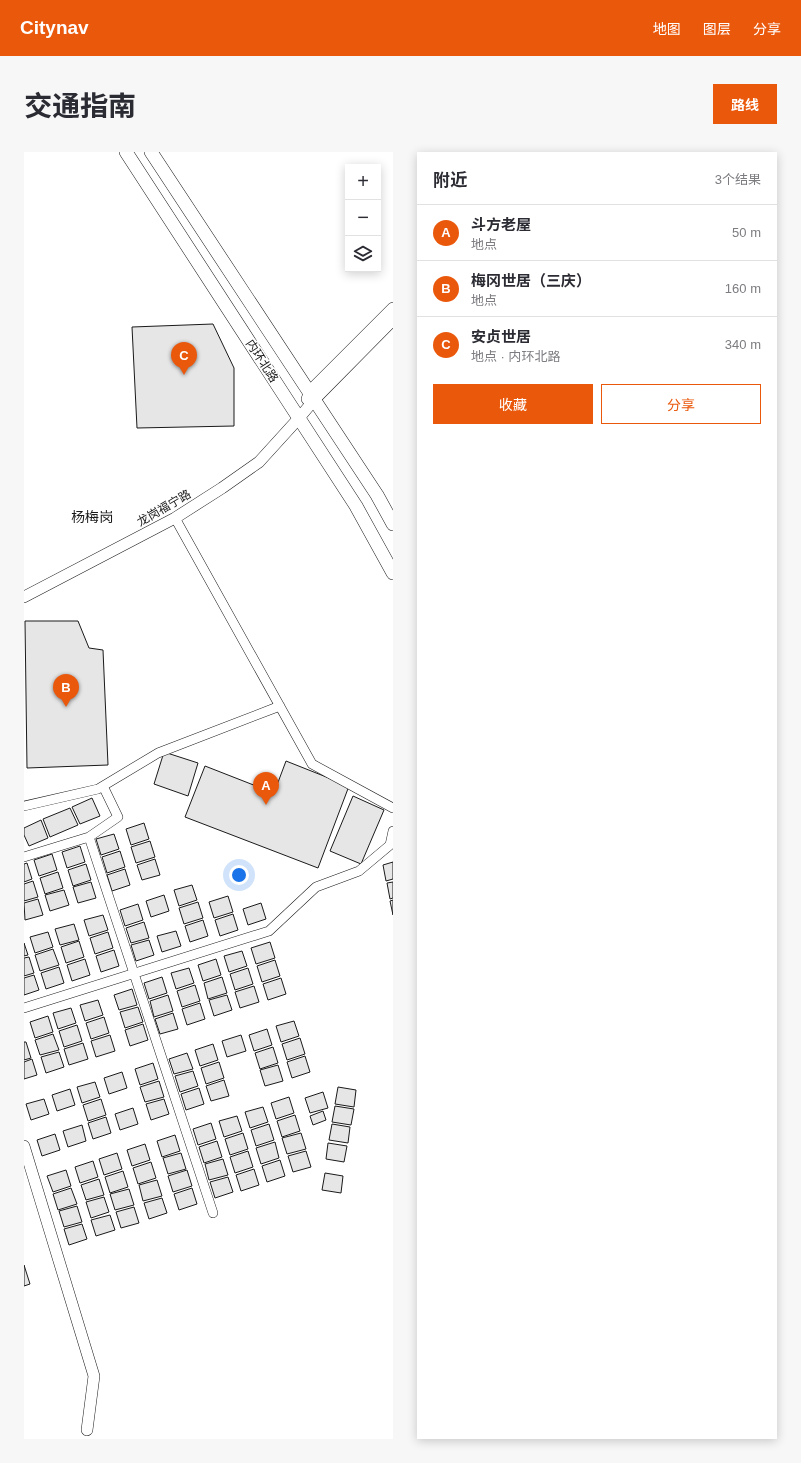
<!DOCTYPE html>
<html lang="zh">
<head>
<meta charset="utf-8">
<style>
	body { margin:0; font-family:Arial,"Noto Sans SC",sans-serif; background:#f7f7f7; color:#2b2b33 }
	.controls { position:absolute; right:12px; top:12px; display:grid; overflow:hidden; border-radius:0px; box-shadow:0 2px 10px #0003 }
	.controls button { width:36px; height:36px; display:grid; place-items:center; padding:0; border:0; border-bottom:1px solid #e1e1e2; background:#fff; color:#2b2b33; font:20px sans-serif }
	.you { position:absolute; left:215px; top:723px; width:14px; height:14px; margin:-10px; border:3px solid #fff; border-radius:50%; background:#1a73e8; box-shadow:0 0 0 6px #1a73e833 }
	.badge { display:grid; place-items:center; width:26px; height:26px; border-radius:50%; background:#ea580c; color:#fff; font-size:13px; font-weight:700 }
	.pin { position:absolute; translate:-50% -33px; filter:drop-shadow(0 1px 2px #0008) }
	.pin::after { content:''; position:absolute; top:21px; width:14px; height:12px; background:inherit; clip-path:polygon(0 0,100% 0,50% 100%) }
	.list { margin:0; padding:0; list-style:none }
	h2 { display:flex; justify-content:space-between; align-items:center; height:52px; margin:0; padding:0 16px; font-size:17px }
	h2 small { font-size:13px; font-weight:400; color:#7c7c81 }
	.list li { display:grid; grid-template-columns:26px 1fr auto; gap:12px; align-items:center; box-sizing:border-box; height:56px; padding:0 16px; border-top:1px solid #e1e1e2 }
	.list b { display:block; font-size:15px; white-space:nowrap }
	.list p { margin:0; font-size:13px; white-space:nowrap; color:#7c7c81 }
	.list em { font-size:13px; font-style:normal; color:#7c7c81 }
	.actions { display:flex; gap:8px; padding:12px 16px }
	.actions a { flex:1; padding:9px 0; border:1px solid #ea580c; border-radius:0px; text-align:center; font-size:14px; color:#ea580c }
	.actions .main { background:#ea580c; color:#fff }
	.icon { flex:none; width:22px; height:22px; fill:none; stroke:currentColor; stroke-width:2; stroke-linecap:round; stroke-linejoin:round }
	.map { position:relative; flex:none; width:369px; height:1287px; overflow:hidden; border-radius:0px }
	header { display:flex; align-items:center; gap:24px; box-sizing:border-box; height:56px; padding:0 20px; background:#ea580c; color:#fff }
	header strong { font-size:19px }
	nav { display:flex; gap:22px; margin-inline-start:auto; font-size:14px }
	.intro { display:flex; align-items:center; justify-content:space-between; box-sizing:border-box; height:96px; padding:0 24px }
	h1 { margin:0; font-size:28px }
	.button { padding:10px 18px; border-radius:0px; background:#ea580c; color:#fff; font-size:14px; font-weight:700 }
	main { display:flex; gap:24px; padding:0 24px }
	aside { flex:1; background:#fff; border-radius:0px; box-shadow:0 2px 10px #0003 }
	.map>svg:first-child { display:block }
	.building { fill:#e6e6e6; stroke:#1a1a1a }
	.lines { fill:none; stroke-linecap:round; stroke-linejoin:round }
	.minor-casing { stroke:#1a1a1a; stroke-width:10 }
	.tertiary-casing { stroke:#1a1a1a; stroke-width:12 }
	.secondary-casing { stroke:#1a1a1a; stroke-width:14 }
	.minor { stroke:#fff; stroke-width:9 }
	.tertiary { stroke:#fff; stroke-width:11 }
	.secondary { stroke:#fff; stroke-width:13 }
	.labels { text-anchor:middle; stroke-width:3; stroke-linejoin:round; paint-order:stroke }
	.street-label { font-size:12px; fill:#1a1a1a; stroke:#fff }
	.quarter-label { font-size:14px; fill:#1a1a1a; stroke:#fff }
</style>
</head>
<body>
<header>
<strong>Citynav</strong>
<nav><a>地图</a><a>图层</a><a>分享</a></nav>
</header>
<div class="intro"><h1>交通指南</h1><a class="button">路线</a></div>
<main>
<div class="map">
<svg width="369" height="1287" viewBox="0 0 369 1287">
	<rect width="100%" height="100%" fill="#fff"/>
	<path class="building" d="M189,172L210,216V274L113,276L108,175Z
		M1,469H54L65,496L79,498L84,613L3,616Z
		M140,600L174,611L164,644L130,632Z
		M262,609L325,634L294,716L161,665L181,614L250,641Z
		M329,644L360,658L337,712L306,699Z
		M68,646L76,664L56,672L48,655Z
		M46,656L54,673L26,685L19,667Z
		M17,668L24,686L5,694L0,683V676Z
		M120,671L125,687L107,693L102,677Z
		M90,682L95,697L77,703L72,687Z
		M126,689L131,705L112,711L107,695Z
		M56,694L61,710L43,716L38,700Z
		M96,699L101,715L83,721L78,705Z
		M28,702L33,718L15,724L10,708Z
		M131,707L136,723L118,728L113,713Z
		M369,710V727L362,729L359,713Z
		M3,711L8,727L0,730V712Z
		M62,712L67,728L49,734L44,718Z
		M101,717L106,733L88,739L83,723Z
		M34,720L39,736L21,742L16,726Z
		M9,729L14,745L0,749V732Z
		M67,730L72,746L54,751L49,735Z
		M369,730V746L366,747L363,731Z
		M168,733L173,748L155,754L150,738Z
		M40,738L45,753L26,759L21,743Z
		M140,743L145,759L127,765L122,749Z
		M204,744L209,760L190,766L185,750Z
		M14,747L19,763L1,768L0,751Z
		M369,748V763L366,749Z
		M174,750L179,766L160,772L155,756Z
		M237,751L242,767L224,773L219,757Z
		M114,752L119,768L101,774L96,758Z
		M209,762L214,778L196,784L191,768Z
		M79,763L84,778L65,784L60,768Z
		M179,768L184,784L166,790L161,774Z
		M120,770L125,786L107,791L102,776Z
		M50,772L55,788L36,793L31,777Z
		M152,779L157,794L138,800L133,784Z
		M24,780L29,795L11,801L6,785Z
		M84,780L89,796L71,802L66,786Z
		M125,788L130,803L112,809L107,793Z
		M55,789L60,805L42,811L37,795Z
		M246,790L251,806L232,812L227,796Z
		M0,791L4,803L0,804Z
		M29,797L35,813L16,819L11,803Z
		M90,798L95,814L77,820L72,804Z
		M218,799L223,814L205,820L200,804Z
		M5,805L10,821L0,824V806Z
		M61,807L66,823L48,829L43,813Z
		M192,807L197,823L179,829L174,813Z
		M251,808L256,824L238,830L233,814Z
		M35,815L40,831L22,837L17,821Z
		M165,816L170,831L152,837L147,821Z
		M224,816L229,832L211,838L206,822Z
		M10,823L15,838L0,843V826Z
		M138,825L143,841L125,847L120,831Z
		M198,825L203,841L184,847L180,831Z
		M257,826L262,842L244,848L239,832Z
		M171,833L176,849L158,855L153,839Z
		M230,834L235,850L216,856L211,840Z
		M108,837L113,853L95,858L90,843Z
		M144,843L149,859L130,865L126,849Z
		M203,843L208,858L190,864L185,848Z
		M74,848L79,863L61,869L56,853Z
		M176,851L181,867L163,873L158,857Z
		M114,855L119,870L101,876L96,860Z
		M47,856L52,871L34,877L29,861Z
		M149,861L154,877L136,882L131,867Z
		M24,864L29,880L11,886L6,870Z
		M80,865L85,881L67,887L62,871Z
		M270,869L275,884L257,890L252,874Z
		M119,872L124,888L106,894L101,878Z
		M53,873L58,889L40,895L35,879Z
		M243,877L248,893L230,899L225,883Z
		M29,882L35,898L16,903L11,888Z
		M86,883L91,899L72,905L67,889Z
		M217,883L222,899L203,905L198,889Z
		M276,886L281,902L263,908L258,892Z
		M0,890H2L7,906L0,908Z
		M59,891L64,907L45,913L40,897Z
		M189,892L194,908L176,914L171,898Z
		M249,895L254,911L236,917L231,901Z
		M35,900L40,915L22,921L17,905Z
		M163,901L169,917L150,922L145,907Z
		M281,904L286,920L268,926L263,910Z
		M8,907L13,923L0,927V910Z
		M195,910L200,926L182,932L177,916Z
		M129,911L134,927L116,933L111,917Z
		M254,913L259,929L241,934L236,918Z
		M169,919L174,934L156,940L151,924Z
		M98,920L103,936L85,942L80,926Z
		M200,928L205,944L187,949L182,934Z
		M135,929L140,945L121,950L116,935Z
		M71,930L76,945L58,951L53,935Z
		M314,935L332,938L330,955L311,952Z
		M175,936L180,952L162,958L157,942Z
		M46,937L51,953L33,959L28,943Z
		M299,940L304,956L286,961L281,946Z
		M265,945L270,961L252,967L247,951Z
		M20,947L25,962L7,968L2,952Z
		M77,947L82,963L64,969L59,953Z
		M140,947L145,962L127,968L122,952Z
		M311,954L330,957L327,973L308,970Z
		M239,955L244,970L226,976L221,960Z
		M109,956L114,972L96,978L91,962Z
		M299,959L302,968L289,973L286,964Z
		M271,963L276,979L258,985L253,969Z
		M213,964L218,979L200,985L195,969Z
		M82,965L87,981L69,987L64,971Z
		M187,971L192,987L174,993L169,977Z
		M245,972L250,988L232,994L227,978Z
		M308,972L326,975L324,991L305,988Z
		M58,973L62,989L44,995L39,979Z
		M219,981L224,997L206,1003L201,987Z
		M277,981L282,997L263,1002L258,986Z
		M31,982L36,998L18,1004L13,988Z
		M151,983L156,999L138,1005L133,989Z
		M193,989L198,1005L180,1011L175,995Z
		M251,990L255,1006L237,1012L232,996Z
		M304,991L323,994L320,1010L302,1007Z
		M121,992L126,1008L108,1014L103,998Z
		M224,999L229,1015L211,1021L206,1005Z
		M282,999L287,1015L269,1020L264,1004Z
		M93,1001L98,1017L80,1023L75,1007Z
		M157,1001L162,1017L144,1022L139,1006Z
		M199,1007L204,1023L185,1028L181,1012Z
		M256,1008L261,1024L243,1030L238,1014Z
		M69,1009L74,1025L56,1031L51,1015Z
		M127,1010L132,1026L114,1032L109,1016Z
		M230,1017L235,1033L217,1039L212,1023Z
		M42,1018L47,1034L29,1040L23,1024Z
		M163,1018L168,1034L149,1040L144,1024Z
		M99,1019L104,1035L86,1041L81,1025Z
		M301,1021L319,1024L317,1041L298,1038Z
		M204,1025L209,1040L191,1046L186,1030Z
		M75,1027L80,1043L62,1048L57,1033Z
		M133,1028L138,1044L119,1049L115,1033Z
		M47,1036L53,1052L34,1058L29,1042Z
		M168,1036L173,1052L155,1058L150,1042Z
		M105,1037L110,1053L91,1058L86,1042Z
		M80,1045L85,1060L67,1066L62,1050Z
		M138,1046L143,1061L125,1067L120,1051Z
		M53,1054L58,1070L40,1075L35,1059Z
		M110,1055L115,1071L97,1076L92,1060Z
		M86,1063L91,1078L72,1084L67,1068Z
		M58,1072L63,1087L45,1093L40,1077Z
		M0,1113L6,1132L0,1134Z"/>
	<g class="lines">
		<defs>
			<path id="minor" d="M151,366L288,612L369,656
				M0,654L74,637L134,601L256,554
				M65,685L189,1061
				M0,705L65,685L94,665L79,634
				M0,856L245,779L292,735L335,719L366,693L369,679"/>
			<path id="tertiary" d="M283,247L286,239L369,156
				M0,445L151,366L198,336L235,310L275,266L291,247L369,168
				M0,994L70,1224L63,1278"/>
			<path id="secondary" d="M102,0L332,354L369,421
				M127,0L353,343L369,372"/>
		</defs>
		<use href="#minor" class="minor-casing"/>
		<use href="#tertiary" class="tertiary-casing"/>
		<use href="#secondary" class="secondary-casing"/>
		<use href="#minor" class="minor"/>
		<use href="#tertiary" class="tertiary"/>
		<use href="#secondary" class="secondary"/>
	</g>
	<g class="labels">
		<g class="street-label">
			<text transform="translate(238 209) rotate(57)" y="4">内环北路</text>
			<text transform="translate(140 356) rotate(-30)" y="4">龙岗福宁路</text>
		</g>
		<g class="quarter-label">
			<text x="68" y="370">杨梅岗</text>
		</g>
	</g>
</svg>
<div class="controls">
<button>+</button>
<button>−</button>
<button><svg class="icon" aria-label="layers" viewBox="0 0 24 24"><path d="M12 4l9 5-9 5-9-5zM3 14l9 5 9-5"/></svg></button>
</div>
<div class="you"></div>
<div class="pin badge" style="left:242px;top:653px">A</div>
<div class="pin badge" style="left:42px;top:555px">B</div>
<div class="pin badge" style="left:160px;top:223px">C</div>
</div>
<aside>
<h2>附近<small>3个结果</small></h2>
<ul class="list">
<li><span class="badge">A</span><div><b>斗方老屋</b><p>地点</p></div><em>50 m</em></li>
<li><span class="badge">B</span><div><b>梅冈世居（三庆）</b><p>地点</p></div><em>160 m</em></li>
<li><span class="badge">C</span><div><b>安贞世居</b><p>地点 · 内环北路</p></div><em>340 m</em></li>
</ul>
<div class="actions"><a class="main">收藏</a><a>分享</a></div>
</aside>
</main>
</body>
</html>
